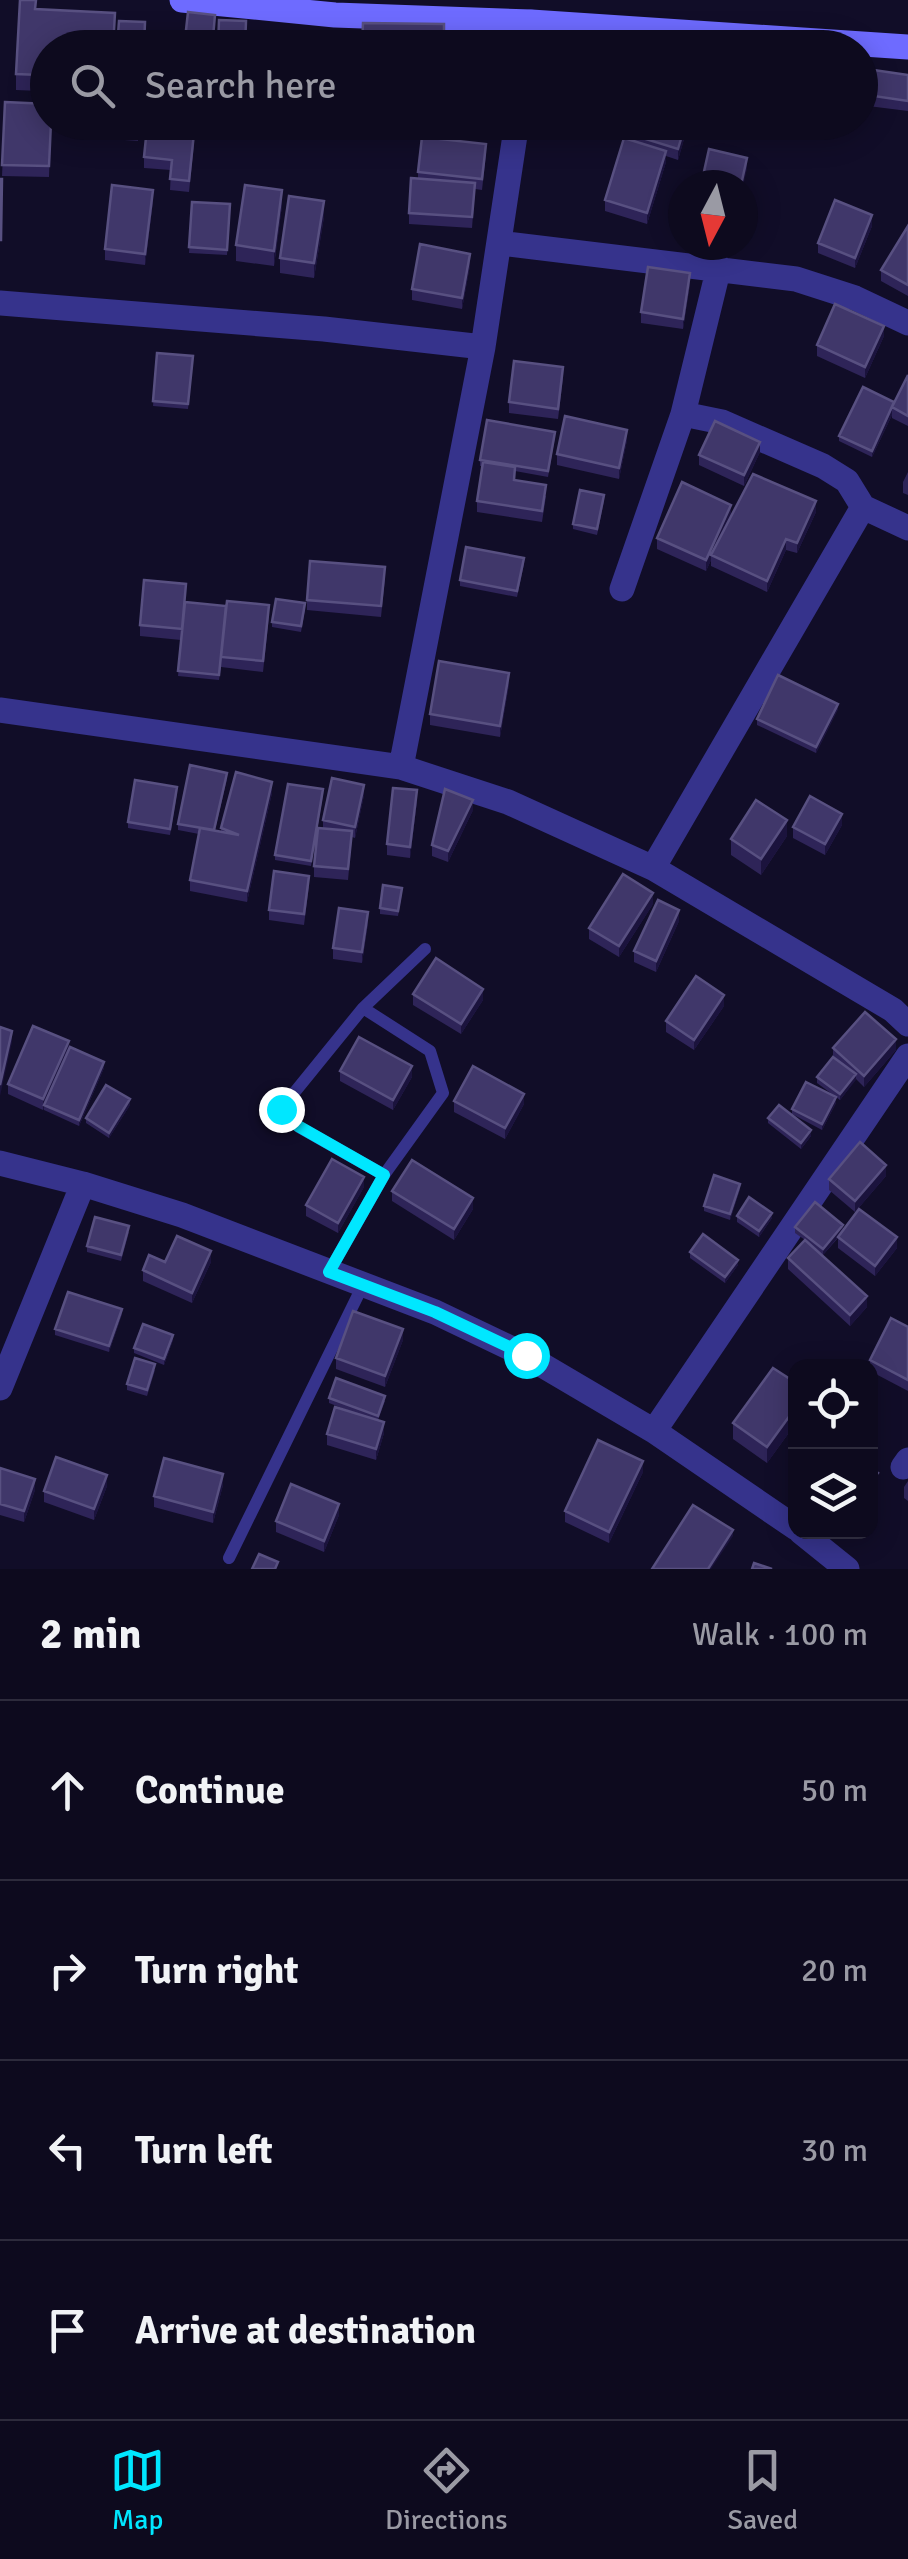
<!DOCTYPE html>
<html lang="en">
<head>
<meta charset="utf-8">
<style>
	body { margin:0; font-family:Signika,sans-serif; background:#1b182b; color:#f1f3f6 }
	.controls { position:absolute; right:30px; bottom:30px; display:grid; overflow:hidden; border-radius:20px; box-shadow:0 5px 25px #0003 }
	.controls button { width:90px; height:90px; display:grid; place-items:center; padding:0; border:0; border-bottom:2px solid #2d2b3c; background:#0d0a1e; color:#f1f3f6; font:50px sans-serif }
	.compass { position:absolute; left:668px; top:170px; width:90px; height:90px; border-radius:50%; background:#0d0a1e; box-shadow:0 5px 25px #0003; rotate:187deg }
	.stop { position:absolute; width:30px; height:30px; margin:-22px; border:8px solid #00e7ff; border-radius:50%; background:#fff }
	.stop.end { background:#00e7ff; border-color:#fff; box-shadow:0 2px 10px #0008 }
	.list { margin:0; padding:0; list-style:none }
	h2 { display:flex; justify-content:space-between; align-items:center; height:130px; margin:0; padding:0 40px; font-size:42px }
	h2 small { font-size:32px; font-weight:400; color:#9a9aa4 }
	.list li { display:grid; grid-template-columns:65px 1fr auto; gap:30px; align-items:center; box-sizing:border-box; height:180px; padding:0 40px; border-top:2px solid #2d2b3c }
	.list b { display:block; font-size:38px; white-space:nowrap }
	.list em { font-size:32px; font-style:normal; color:#9a9aa4 }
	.icon { flex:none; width:55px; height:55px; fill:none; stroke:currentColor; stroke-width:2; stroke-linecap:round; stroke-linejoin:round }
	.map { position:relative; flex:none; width:908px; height:1569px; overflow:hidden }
	.search { position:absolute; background:#0d0a1e; box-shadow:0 5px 25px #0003; left:30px; right:30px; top:30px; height:110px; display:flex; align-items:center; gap:25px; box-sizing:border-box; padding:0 35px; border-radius:55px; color:#9a9aa4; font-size:38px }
	.sheet { height:850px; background:#0d0a1e }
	nav { display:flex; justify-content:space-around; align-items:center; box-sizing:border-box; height:140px; border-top:2px solid #2d2b3c; background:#0d0a1e; font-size:28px; color:#9a9aa4 }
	nav a { display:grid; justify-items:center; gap:5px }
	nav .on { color:#00e7ff }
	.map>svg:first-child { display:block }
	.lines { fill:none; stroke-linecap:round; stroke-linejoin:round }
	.lane { stroke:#36338c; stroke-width:12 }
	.street { stroke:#36338c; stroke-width:25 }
	.secondary { stroke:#6e6bff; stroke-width:25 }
	.wall { fill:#2e2458 }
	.shaded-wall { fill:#1b133d }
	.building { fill:#40376a; stroke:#585081; stroke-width:2.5 }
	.route { stroke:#00e7ff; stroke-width:12 }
</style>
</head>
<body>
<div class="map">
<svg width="908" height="1569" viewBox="0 0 908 1569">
	<rect width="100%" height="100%" fill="#110d28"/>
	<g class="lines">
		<path class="lane" d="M363,1008L425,949
			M329,1272L384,1175L443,1093L430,1051L363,1008L281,1109L299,1127L384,1175
			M229,1558L364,1283"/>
		<path class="street" d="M527,48L531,22
			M500,243L796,279L855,298L908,323
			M0,303L324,329L483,347
			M683,414L722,422L823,466L847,481L863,507
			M622,589L683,414L719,267
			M0,710L401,767L508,802L653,868L893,1010L908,1024
			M401,767L483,347L517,122
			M653,868L863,507L908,528
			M0,1163L83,1184L182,1215L435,1312L525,1355L654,1431L796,1528
			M0,1388L83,1184
			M654,1431L908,1056
			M903,1467L908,1460
			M801,1532L847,1569"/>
		<path class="secondary" d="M182,0L335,15L531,22L908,47"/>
	</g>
	<path class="wall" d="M36,9L115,13L114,48H48V75H40V91L16,90V74Z
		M860,68L908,75V111L860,105Z
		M5,102L51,122L49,177L2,176Z
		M112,122H139L138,141L111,139Z
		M243,122L242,139L215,138V127Z
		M361,122H442V127L361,125Z
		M689,122L678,160L666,156V162L647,224L605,211V200L626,138V133Z
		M194,144L189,192L170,190L171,170L144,168V157Z
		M486,154L482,190L475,189L472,228L409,224V213L418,178V172Z
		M153,201L145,265L105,260V249Z
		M192,202L230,204L227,255L189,253Z
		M282,205L274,266L236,261V245Z
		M324,217L314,278L280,273V258Z
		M872,226L855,268L818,253V243Z
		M908,226V296L881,281V270Z
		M470,265L462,309L412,300V289Z
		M690,284L683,329L641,323V312Z
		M884,336L865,378L817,356V345Z
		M157,353L193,361L188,409L153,406Z
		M908,375V426L892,418V415L872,457L839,441V436L894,402Z
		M563,378L558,419L509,413V402Z
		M555,437L548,477L515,471V481L546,496L542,522L477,512V501L483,466H480V460Z
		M627,440L619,479L557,465V454Z
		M760,452L744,486L699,465V455Z
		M908,472V495L903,493V482Z
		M604,501L597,535L573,529V524Z
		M816,512L797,553L786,550L767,592L711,566V560L706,571L657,549V538L731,515Z
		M524,564L517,597L460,586V580Z
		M385,578L381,617L307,610V600Z
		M186,602L269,616L263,672L221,667V666L219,680L178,676L181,640L140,636V625Z
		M305,609L301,632L272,627V622Z
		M509,684L500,737L430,725V714Z
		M838,709L816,753L757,725V719Z
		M227,779L215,830L221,832V828L272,793L247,902L190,891V880L199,834L178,830V824Z
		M177,793L170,835L128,828V822Z
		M323,795L311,866L275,860V855Z
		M364,795L355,838L352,837L348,880L314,877V866L323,829V820Z
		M417,801L410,858L387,855V844Z
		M473,810L448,862L432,856V845Z
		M842,825L825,855L793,838V827Z
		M787,836L761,875L731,855V839Z
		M309,886L304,925L269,920V910Z
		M402,893L398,916L380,914V908Z
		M653,904L619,957L589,939V928Z
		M679,921L656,972L634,962V951Z
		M368,923L362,963L333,959V948Z
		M413,994L483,1000L461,1034L413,1005Z
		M724,1006L694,1050L666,1032V1021Z
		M833,1048L896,1050L864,1087L856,1079L840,1100L817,1083V1077L833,1058Z
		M69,1049L104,1068L79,1126L44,1110V1108L43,1110L8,1094V1084Z
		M340,1071L412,1077L393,1110L340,1081Z
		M454,1101L524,1104L505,1139L454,1112Z
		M836,1103L822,1130L792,1114V1109Z
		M130,1105L109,1138L86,1123V1118Z
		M768,1118L811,1136L801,1149L768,1123Z
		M886,1176L855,1212L829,1190V1179Z
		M364,1187L338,1233L306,1216V1205Z
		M740,1189L730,1220L704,1211V1206Z
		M392,1191L473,1209L454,1240L392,1201Z
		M737,1216L772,1218L759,1237L737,1222Z
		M795,1227L843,1230L897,1248L875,1276L838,1248V1238L823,1255L811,1245L867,1307L850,1326L788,1269V1258L805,1240L795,1233Z
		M129,1232L121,1261L87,1252V1246Z
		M690,1252L738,1265L725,1283L690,1258Z
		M165,1262H211L192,1303L143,1281V1270Z
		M122,1314L109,1352L55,1335V1329Z
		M908,1327V1391L870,1371V1360Z
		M173,1340L164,1365L134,1353V1348Z
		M403,1340L385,1387L336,1369V1358Z
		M155,1370L147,1396L127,1390V1384Z
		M796,1383V1423L767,1463L733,1439V1423Z
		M329,1398L385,1401L378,1420L384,1433L376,1460L327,1445V1434L360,1415L329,1403Z
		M0,1468L35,1490L24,1522L0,1515Z
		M643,1472L609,1543L565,1522V1511Z
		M908,1481V1501L904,1498V1487Z
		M223,1485L213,1523L154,1507V1496Z
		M107,1486L94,1520L44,1502V1491Z
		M339,1515L324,1552L276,1532V1521Z"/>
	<path class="shaded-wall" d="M686,122H689L678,160V149Z
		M666,151V162L647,224V213Z
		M747,158V169L743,186L741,185Z
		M153,190V201L145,265V254Z
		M282,190V205L274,266V251Z
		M324,201V217L314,278V263Z
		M872,215V226L855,268V258Z
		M470,254V265L462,309V298Z
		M690,273V284L683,329V319Z
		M884,326V336L865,378V367Z
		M892,410V415L872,457V451Z
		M627,430V440L619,479V468Z
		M760,442V452L744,486V475Z
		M816,501V512L797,553V543Z
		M731,505V515L711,555V560L706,571V560Z
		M786,539V550L767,592V581Z
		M509,673V684L500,737V726Z
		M838,704V709L816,753V747Z
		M272,782V793L247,902V891Z
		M364,785V795L355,838V827Z
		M417,790V801L410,858V847Z
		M473,800V810L448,862V851Z
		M842,814V825L825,855V844Z
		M787,820V836L761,875V859Z
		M653,893V904L619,957V946Z
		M679,910V921L656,972V961Z
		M368,912V923L362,963V952Z
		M483,989V1000L461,1034V1024Z
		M724,995V1006L694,1050V1040Z
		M12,1031V1042L0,1096V1085Z
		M896,1039V1050L864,1087V1076Z
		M69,1041V1052L43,1110V1099Z
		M104,1062V1068L79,1126V1120Z
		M412,1066V1077L393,1110V1100Z
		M856,1074V1080L840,1100V1094Z
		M524,1094V1104L505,1139V1128Z
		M836,1097V1103L822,1130V1124Z
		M130,1099V1105L109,1138V1133Z
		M811,1130V1136L801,1149V1143Z
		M886,1165V1176L855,1212V1201Z
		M364,1177V1187L338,1233V1223Z
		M740,1184V1189L730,1220V1214Z
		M473,1198V1209L454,1240V1229Z
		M772,1213V1218L759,1237V1231Z
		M843,1225V1231L823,1255V1249Z
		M897,1237V1248L875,1276V1266Z
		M211,1251V1262L192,1303V1293Z
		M738,1260V1265L725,1283V1277Z
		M867,1296V1307L850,1326V1315Z
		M122,1309V1314L109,1352V1346Z
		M403,1329V1340L385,1387V1376Z
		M173,1335V1340L164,1365V1359Z
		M796,1407V1423L767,1463V1447Z
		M384,1422V1433L376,1460V1449Z
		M643,1461V1472L609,1543V1532Z
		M878,1473V1483L870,1493V1482Z
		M223,1474V1485L213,1523V1512Z
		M107,1475V1486L94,1520V1509Z
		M35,1479V1490L24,1522V1511Z
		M339,1504V1515L324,1552V1541Z
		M733,1530V1536L711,1569H708Z"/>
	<path class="building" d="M20,0H36L35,9L115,13L113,48H48V59H40V75L16,74Z
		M188,12L215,15L212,48H184Z
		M219,20L246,21L245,48H218Z
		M119,21L145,22L144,48H117Z
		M363,23L444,24V48H362Z
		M765,43L812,47V48H765Z
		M860,68L908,75V101L860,94Z
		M5,102L48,104V122H51L49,166L2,165Z
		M112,122H139L138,130L111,128Z
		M215,122H242V128L215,127Z
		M629,122H686L678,149L626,133Z
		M147,128L194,133L189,181L170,179L172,160L144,157Z
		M422,137L486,144L482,179L418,172Z
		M624,138L666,151L647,213L605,200Z
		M709,149L747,158L741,185H701Z
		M411,178L475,183L472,217L409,213Z
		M0,179H2L1,240H0Z
		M112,185L153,190L145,254L105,249Z
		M245,185L282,190L274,251L236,245Z
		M289,196L324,201L314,263L280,258Z
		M835,200L872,215L855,258L818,243Z
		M192,202L230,204L227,250L189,247Z
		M908,226V285L881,270Z
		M420,244L470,254L462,298L412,289Z
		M648,267L690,273L683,319L641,312Z
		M835,304L884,326L865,367L817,345Z
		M157,353L193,356L188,404L153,401Z
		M514,361L563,367L558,409L509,402Z
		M908,375V416L892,407Z
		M863,387L894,402L872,451L839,436Z
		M565,416L627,430L619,468L557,454Z
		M487,420L555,432L548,471L480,460Z
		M715,421L760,442L744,475L699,455Z
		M483,462L515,467L514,480L546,485L542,511L477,501Z
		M753,474L816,501L797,543L786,539L767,581L711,555Z
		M682,482L731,505L706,560L657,538Z
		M580,490L604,495L597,529L573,524Z
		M466,547L524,558L517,591L460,580Z
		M310,561L385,567L381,606L307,600Z
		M144,580L186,584L182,629L140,625Z
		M276,599L305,603L301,626L272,622Z
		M227,601L269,605L263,661L221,657Z
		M185,602L226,606L219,675L178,671Z
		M439,661L509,673L500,726L430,714Z
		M778,675L838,704L816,747L757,719Z
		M190,765L227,773L214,830L178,824Z
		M236,772L272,782L247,891L190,880L200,828L239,835L221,828Z
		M332,778L364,785L355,827L323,820Z
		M135,780L177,787L170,829L128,822Z
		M288,784L323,789L311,861L275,855Z
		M393,788L417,790L410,847L387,844Z
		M445,789L473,800L448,851L432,845Z
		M810,796L842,814L825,844L793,827Z
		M756,800L787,820L761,859L731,839Z
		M318,828L352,831L348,869L314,866Z
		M274,871L309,876L304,914L269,910Z
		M623,874L653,893L619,946L589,928Z
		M383,885L402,888L398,911L380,908Z
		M658,900L679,910L656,961L634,951Z
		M339,908L368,912L362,952L333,948Z
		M436,958L483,989L461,1024L413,994Z
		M696,976L724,995L694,1040L666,1021Z
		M865,1012L896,1039L864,1076L833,1048Z
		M33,1026L69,1041L43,1099L8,1084Z
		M0,1027L12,1031L0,1085Z
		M359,1037L412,1066L393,1100L340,1071Z
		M70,1047L104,1062L79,1120L44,1105Z
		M833,1057L856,1074L840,1094L817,1077Z
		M473,1066L524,1094L505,1128L454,1101Z
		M806,1082L836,1097L822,1124L792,1109Z
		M106,1085L130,1099L109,1133L86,1118Z
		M779,1105L811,1130L801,1143L768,1118Z
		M860,1142L886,1165L855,1201L829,1179Z
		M332,1159L364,1177L338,1223L306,1205Z
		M412,1160L473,1198L454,1229L392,1191Z
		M714,1175L740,1184L730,1214L704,1206Z
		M749,1197L772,1213L759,1231L737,1216Z
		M815,1202L843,1225L823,1249L795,1227Z
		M859,1209L897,1237L875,1266L838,1237Z
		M95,1217L129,1226L121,1255L87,1246Z
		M703,1234L738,1260L725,1277L690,1252Z
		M177,1236L211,1251L192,1293L143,1270L149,1255L165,1262Z
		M805,1240L867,1296L850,1315L788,1258Z
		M68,1292L122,1309L109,1346L55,1329Z
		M353,1311L403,1329L385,1376L336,1358Z
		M891,1318L908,1327V1380L870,1360Z
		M143,1324L173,1335L164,1359L134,1348Z
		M135,1358L155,1364L147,1390L127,1384Z
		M773,1368L796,1383V1407L767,1447L733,1423Z
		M336,1378L385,1396L378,1416L329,1398Z
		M335,1407L384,1422L376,1449L327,1434Z
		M598,1440L643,1461L609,1532L565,1511Z
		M56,1457L107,1475L94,1509L44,1491Z
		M164,1458L223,1474L213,1512L154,1496Z
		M870,1467L878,1473L870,1482Z
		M0,1468L35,1479L24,1511L0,1504Z
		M291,1484L339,1504L324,1541L276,1521Z
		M693,1505L733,1530L708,1569H652Z
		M259,1554L278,1562L275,1569H252Z
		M754,1563L772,1569H752Z"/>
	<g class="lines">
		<path class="route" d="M281,1109L298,1126L384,1175L329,1272L435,1312L526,1355"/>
	</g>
</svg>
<div class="controls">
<button><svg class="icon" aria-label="locate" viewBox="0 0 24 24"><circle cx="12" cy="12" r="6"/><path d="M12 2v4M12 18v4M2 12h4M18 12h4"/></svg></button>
<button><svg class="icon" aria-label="layers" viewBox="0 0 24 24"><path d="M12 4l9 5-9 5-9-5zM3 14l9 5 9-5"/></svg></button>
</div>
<svg class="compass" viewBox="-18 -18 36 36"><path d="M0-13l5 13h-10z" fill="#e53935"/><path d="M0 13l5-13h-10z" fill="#9a9aa4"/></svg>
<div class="stop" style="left:526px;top:1355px"></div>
<div class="stop end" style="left:281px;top:1109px"></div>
<div class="search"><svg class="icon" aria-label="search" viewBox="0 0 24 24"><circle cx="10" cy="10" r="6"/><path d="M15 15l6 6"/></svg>Search here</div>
</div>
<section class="sheet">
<h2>2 min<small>Walk · 100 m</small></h2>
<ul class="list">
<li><svg class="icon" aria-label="ahead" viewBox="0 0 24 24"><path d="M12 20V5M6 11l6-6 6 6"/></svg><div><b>Continue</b></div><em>50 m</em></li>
<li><svg class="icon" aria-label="right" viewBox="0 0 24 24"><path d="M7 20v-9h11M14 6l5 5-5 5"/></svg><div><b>Turn right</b></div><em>20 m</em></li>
<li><svg class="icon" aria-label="left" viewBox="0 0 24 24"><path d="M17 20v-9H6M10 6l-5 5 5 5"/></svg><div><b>Turn left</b></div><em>30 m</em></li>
<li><svg class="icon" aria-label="arrive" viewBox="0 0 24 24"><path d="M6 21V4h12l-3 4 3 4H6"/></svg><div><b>Arrive at destination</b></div></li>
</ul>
</section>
<nav>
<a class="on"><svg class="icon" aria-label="map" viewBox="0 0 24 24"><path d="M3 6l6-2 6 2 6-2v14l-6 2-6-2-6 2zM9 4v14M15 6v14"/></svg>Map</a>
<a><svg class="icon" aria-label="directions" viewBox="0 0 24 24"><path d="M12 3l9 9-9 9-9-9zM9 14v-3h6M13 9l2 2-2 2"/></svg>Directions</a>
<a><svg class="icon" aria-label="saved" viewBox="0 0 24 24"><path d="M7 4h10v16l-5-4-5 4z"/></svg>Saved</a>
</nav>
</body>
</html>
